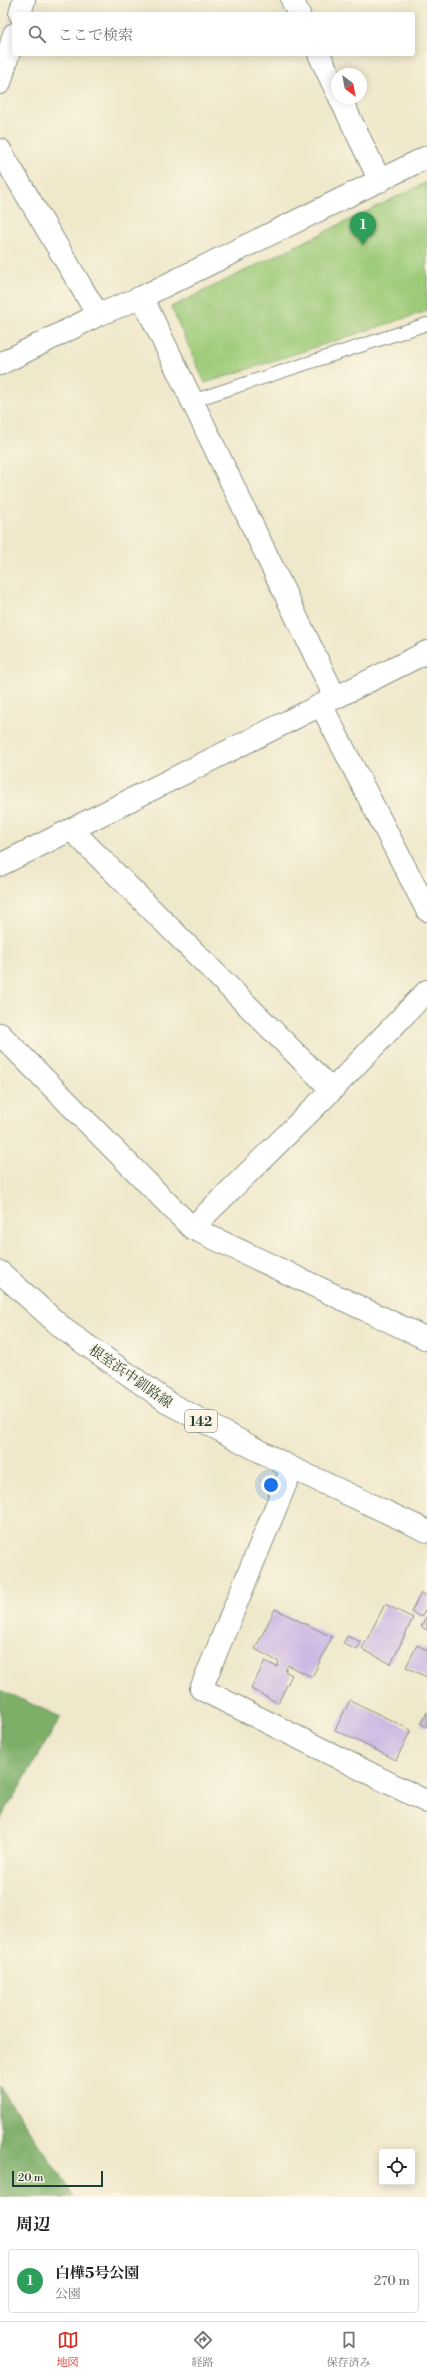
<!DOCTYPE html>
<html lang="ja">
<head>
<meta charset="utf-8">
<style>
	body { margin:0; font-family:"Libre Bodoni","Noto Serif JP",serif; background:#f2f2f2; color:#222 }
	.controls { position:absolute; right:12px; bottom:12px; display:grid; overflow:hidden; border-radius:4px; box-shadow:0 2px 10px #0003 }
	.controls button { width:36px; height:36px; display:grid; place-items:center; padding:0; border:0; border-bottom:1px solid #e0e0e0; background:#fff; color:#222; font:20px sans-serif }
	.compass { position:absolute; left:331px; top:68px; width:36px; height:36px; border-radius:50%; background:#fff; box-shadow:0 2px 10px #0003; rotate:148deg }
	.scale { position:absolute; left:12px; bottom:10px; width:91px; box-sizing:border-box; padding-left:4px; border:2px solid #1f3d34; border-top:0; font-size:11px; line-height:14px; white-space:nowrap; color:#1f3d34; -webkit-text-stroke:3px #fcf5e5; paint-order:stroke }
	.you { position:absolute; left:271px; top:1485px; width:14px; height:14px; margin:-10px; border:3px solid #fff; border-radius:50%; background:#1a73e8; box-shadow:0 0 0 6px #1a73e833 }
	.badge { display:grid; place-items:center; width:26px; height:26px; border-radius:50%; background:#d93025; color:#fff; font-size:13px; font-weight:700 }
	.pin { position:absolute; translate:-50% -33px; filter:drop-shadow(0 1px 2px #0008) }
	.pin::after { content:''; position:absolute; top:21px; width:14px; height:12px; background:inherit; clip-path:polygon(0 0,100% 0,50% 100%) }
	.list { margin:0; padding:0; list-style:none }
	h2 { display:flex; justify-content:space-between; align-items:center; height:52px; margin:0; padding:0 16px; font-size:17px }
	h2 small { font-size:13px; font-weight:400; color:#767676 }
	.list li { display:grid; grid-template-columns:26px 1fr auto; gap:12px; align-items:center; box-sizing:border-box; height:64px; margin:0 8px 8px; padding:0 8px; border:1px solid #e0e0e0; border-radius:4px }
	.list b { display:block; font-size:15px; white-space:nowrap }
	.list p { margin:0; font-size:13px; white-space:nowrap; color:#767676 }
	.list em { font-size:13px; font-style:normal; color:#767676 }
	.icon { flex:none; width:22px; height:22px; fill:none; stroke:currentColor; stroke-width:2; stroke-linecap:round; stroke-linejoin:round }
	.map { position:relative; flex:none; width:427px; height:2197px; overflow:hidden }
	.search { position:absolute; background:#fff; box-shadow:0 2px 10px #0003; left:12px; right:12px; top:12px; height:44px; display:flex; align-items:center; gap:10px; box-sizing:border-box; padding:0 14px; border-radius:4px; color:#767676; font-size:15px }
	.sheet { height:124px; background:#fff }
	nav { display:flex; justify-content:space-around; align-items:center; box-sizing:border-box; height:56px; border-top:1px solid #e0e0e0; background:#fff; font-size:11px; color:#767676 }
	nav a { display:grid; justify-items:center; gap:2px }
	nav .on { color:#d93025 }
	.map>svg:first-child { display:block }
	.green { fill:#9ecb79; stroke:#5e8456 }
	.forest { fill:#7eaf69; stroke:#4e764e }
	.building { fill:#ceb8e4 }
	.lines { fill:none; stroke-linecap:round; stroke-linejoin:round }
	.service-casing { stroke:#879280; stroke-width:14 }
	.minor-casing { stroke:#879280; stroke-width:24 }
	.primary-casing { stroke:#879280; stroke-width:24 }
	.service { stroke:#fff; stroke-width:12 }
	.minor { stroke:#fff; stroke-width:22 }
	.primary { stroke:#fff; stroke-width:22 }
	.labels { text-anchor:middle; stroke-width:3; stroke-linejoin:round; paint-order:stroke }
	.shield { fill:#fcf5e5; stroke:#617469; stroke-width:1 }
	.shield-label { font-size:13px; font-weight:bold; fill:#1f3d34 }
	.street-label { font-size:14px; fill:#1f3d34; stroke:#fcf5e5 }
</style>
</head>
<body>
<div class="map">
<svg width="427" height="2197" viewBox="0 0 427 2197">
	<rect width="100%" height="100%" fill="#fcf5e5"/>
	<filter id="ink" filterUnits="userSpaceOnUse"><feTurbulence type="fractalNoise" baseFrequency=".025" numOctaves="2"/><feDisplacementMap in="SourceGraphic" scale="8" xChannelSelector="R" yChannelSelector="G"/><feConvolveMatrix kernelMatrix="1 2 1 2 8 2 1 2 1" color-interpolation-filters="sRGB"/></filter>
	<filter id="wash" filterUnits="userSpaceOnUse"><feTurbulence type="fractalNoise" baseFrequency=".012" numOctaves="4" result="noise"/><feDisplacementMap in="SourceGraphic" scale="16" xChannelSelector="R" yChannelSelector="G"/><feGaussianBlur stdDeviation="0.9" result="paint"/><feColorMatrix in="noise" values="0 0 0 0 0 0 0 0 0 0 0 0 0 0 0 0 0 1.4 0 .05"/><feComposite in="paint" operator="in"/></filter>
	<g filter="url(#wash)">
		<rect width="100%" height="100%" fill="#efe8cb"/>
		<path class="green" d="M427,182V311L205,383L171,307Z"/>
		<path class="forest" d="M0,1690L61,1717L0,1820Z
			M0,2087L74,2197H0Z"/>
		<g id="blocks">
			<path class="building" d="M421,1593L427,1596V1606L421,1617L411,1612Z
				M385,1604L413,1618L391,1664L362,1649Z
				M275,1609L332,1637L312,1677L288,1665L285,1671L292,1675L278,1703L251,1689L265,1661L277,1667L279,1662L255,1649Z
				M427,1615V1630L421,1627Z
				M347,1636L361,1642L357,1650L343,1644Z
				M417,1645L427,1650V1677L406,1667Z
				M350,1700L411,1730L396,1760L335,1730Z
				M427,1712V1727L421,1724Z"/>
		</g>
	</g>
	<g filter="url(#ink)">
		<use href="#blocks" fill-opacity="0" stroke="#879280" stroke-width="1"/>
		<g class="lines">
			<defs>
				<path id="service" d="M192,401L427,324"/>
				<path id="minor" d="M292,0L299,14
					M20,14L24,0
					M319,54L337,92
					M0,83L14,34
					M340,98L380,181
					M0,150L98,315
					M142,297L335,697
					M0,364L98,315L142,297L427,157
					M321,705L427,910
					M72,830L332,1090
					M0,865L427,652
					M0,1034L192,1228L427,1339
					M192,1228L332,1090L427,991
					M292,1468L201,1689L427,1802"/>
				<path id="primary" d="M0,1272L65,1330L172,1405L292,1468L427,1531"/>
			</defs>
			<use href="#service" class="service-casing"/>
			<use href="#minor" class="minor-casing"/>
			<use href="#primary" class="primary-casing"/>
			<use href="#service" class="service"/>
			<use href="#minor" class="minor"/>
			<use href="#primary" class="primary"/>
		</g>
	</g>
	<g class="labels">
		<rect class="shield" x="185" y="1410" width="32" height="22" rx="3"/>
		<g class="shield-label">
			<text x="201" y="1426">142</text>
		</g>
		<g class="street-label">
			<text transform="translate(131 1376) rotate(35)" y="5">根室浜中釧路線</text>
		</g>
	</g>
</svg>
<div class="controls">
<button><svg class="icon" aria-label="locate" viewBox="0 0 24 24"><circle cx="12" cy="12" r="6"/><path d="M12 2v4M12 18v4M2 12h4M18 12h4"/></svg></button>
</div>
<svg class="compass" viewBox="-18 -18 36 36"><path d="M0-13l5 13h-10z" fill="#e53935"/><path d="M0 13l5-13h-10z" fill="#767676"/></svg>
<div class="scale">20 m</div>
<div class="you"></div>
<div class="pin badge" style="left:363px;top:245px;background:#2e9e5b">1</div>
<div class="search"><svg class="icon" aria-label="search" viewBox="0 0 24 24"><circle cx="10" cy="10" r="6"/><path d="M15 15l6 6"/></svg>ここで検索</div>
</div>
<section class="sheet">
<h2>周辺<small></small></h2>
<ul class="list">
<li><span class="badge" style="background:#2e9e5b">1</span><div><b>白樺5号公園</b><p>公園</p></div><em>270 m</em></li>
</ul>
</section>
<nav>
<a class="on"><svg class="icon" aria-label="map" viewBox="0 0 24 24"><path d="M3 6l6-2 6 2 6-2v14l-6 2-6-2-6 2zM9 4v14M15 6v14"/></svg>地図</a>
<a><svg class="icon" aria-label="directions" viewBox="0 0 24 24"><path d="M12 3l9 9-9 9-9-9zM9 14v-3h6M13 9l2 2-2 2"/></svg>経路</a>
<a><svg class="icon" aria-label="saved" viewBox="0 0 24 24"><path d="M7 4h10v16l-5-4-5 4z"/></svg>保存済み</a>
</nav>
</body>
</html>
